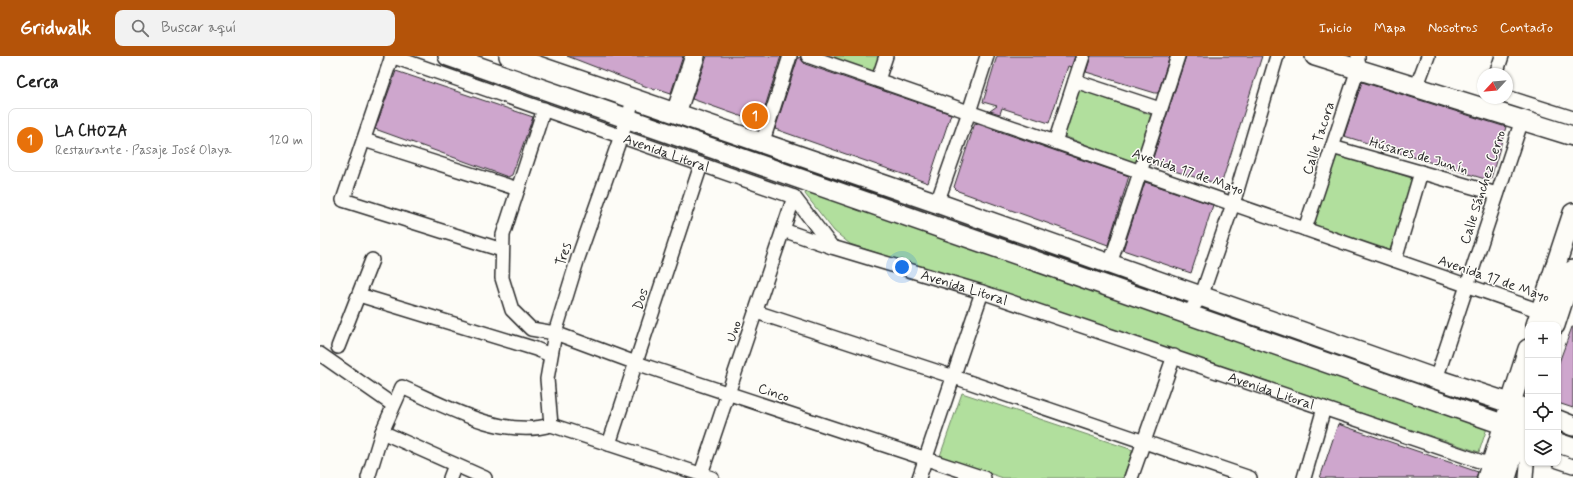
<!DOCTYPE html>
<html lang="es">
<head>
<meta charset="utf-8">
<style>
	body { margin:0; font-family:Mynerve,sans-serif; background:#f2f2f2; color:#222 }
	.controls { position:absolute; right:12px; bottom:12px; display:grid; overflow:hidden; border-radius:8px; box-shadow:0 1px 3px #0004 }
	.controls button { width:36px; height:36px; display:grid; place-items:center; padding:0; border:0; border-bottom:1px solid #e0e0e0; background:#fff; color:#222; font:20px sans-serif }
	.compass { position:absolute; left:1157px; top:12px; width:36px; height:36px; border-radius:50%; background:#fff; box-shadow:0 1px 3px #0004; rotate:244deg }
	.you { position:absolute; left:582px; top:211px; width:14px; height:14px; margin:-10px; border:3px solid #fff; border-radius:50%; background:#1a73e8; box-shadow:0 0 0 6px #1a73e833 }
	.badge { display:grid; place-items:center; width:26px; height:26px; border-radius:50%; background:#b45309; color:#fff; font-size:13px; font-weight:700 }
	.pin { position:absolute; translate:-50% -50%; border:2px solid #fff; box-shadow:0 1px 4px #0006 }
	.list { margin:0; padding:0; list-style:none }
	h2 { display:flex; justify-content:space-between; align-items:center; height:52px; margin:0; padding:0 16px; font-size:17px }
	h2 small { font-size:13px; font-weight:400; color:#767676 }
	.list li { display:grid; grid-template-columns:26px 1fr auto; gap:12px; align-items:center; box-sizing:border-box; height:64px; margin:0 8px 8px; padding:0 8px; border:1px solid #e0e0e0; border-radius:8px }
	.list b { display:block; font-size:15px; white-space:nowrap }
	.list p { margin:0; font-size:13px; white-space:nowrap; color:#767676 }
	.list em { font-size:13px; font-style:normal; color:#767676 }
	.icon { flex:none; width:22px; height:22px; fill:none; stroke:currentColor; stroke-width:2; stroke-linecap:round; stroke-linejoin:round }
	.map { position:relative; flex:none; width:1253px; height:422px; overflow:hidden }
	header { display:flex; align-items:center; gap:24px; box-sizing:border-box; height:56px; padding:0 20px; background:#b45309; color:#fff }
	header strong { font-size:19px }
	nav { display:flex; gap:22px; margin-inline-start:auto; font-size:14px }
	.search { width:280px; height:36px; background:#f2f2f2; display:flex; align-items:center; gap:10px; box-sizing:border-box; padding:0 14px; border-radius:8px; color:#767676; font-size:15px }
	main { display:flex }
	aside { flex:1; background:#fff }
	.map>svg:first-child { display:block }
	.green { fill:#b1df9d; stroke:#6e8564 }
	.building { fill:#cea6cd; stroke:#2b2b2b }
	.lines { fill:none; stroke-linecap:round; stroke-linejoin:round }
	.street-casing { stroke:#2b2b2b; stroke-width:16 }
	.secondary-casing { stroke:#2b2b2b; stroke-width:22 }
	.street { stroke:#fdfcf7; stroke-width:13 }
	.secondary { stroke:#fdfcf7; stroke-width:19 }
	.labels { text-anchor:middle; stroke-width:3; stroke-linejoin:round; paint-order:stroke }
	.street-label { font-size:14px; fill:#2b2b2b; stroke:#fdfcf7 }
</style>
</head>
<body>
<header>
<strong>Gridwalk</strong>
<div class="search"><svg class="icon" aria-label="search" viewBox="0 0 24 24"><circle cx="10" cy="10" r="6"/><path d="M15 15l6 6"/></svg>Buscar aquí</div>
<nav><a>Inicio</a><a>Mapa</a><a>Nosotros</a><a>Contacto</a></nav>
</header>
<main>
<aside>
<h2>Cerca<small></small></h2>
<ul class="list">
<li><span class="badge" style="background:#e8710a">1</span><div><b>LA CHOZA</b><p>Restaurante · Pasaje José Olaya</p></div><em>120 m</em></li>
</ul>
</aside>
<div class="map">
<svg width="1253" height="422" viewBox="0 0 1253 422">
	<rect width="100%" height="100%" fill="#fdfcf7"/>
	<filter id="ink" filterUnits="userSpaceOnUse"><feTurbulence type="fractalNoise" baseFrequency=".025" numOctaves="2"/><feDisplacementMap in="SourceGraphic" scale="8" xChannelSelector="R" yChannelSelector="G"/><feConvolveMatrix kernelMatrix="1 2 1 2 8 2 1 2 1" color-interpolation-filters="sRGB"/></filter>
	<g filter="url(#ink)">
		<path class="green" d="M502,0H560L554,18Z
			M759,33L831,59L816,108L744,80Z
			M1016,97L1094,123L1070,194L994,169Z
			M487,133L1168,369L1159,396L530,188L514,175L485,138Z
			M642,337L813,394L803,422H683L620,400Z"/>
		<path class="building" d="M247,0H363L351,37L336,32L335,34Z
			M387,0H461L440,67L372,43Z
			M677,0H755L751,11L748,10L729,67L682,52L680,58L670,55L677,50L663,46Z
			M771,0H850L838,37H835L766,16Z
			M866,0H942L901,129L831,108Z
			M480,1L485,8L631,58L608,127L455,73L478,2Z
			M76,15L213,61L192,119L188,121L55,73Z
			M1042,26L1186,71L1171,122L1165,123L1155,120L1024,80Z
			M655,67L809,120L788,189L638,135L634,131Z
			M825,126L893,149L871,217L803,194Z
			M1252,271H1253V352L1238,347V309Z
			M1018,368L1158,416L1156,422H1000Z"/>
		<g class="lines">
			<defs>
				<g id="street">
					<path id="s1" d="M71,0L474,141L512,191L662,236L1171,409"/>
					<path d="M72,0L23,144L182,194"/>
					<path d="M488,0L1229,258"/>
					<path d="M1176,18L1182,0"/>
					<path d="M558,24L566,0"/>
					<path d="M755,25L840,53"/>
					<path d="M1096,32L1108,0"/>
					<path d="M1187,41L1253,62"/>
					<path d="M224,53L183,179L182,222L192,254L211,273L235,277L316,307L664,422"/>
					<path d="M44,84L198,133"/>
					<path d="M735,86L763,0"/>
					<path d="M442,88L470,0"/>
					<path d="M1012,91L1177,138"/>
					<path d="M617,147L649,56L667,0"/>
					<path d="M985,173L1038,13V0"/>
					<path d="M463,174L512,191"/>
					<path d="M1075,204L1101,116"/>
					<path d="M790,208L858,0"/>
					<path d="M39,239L216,293L230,299"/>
					<path d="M436,256L634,321L930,422"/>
					<path d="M868,257L881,241L913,148L957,0"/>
					<path d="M18,291L52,204"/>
					<path d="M0,298L73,349"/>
					<path d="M1116,323L1202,64"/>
					<path d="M231,369L227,323L235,277L258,202L314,43"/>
					<path d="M1201,374L1208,395L1206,422"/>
					<path d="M62,376L165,422"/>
					<path d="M289,388L381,109"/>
					<path d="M1238,405L1253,410"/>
					<path d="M381,418L474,141"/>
					<path d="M48,422L62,376L82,331C125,350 182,383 231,369L392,422"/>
					<path d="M130,422L135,409"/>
					<path d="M599,422L662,236"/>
					<path d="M811,422L854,300"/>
					<path d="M984,422L1004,352"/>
				</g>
				<path id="secondary" d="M128,0L1208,377
					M189,0L617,147L1116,323L1208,353
					M995,0L1253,80
					M356,57L375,0
					M1216,269L1253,157
					M1235,269L1253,214
					M1238,364L1253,370
					M1238,387L1253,392
					M1167,422L1208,293
					M1186,422L1204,362"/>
			</defs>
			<use href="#street" class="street-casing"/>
			<use href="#secondary" class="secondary-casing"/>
			<use href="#street" class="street"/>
			<use href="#secondary" class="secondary"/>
		</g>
	</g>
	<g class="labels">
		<g class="street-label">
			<text transform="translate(998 82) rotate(-72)" y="5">Calle Tacora</text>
			<text dy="5" stroke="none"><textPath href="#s1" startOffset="292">Avenida Litoral</textPath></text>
			<text transform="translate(1099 99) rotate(16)" y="5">Húsares de Junín</text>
			<text transform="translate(868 115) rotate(19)" y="5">Avenida 17 de Mayo</text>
			<text transform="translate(1162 131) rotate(-72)" y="5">Calle Sánchez Cerro</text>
			<text transform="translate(243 198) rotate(-72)" y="5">Tres</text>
			<text transform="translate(1174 222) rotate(19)" y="5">Avenida 17 de Mayo</text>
			<text dy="5" stroke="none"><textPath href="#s1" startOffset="628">Avenida Litoral</textPath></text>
			<text transform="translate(320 243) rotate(-72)" y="5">Dos</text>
			<text transform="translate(413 275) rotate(-71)" y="5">Uno</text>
			<text dy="5" stroke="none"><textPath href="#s1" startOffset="952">Avenida Litoral</textPath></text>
			<text transform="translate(454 336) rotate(18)" y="5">Cinco</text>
		</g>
	</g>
</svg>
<div class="controls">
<button>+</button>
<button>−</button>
<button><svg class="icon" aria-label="locate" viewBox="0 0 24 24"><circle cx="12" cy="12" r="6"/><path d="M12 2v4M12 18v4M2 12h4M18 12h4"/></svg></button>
<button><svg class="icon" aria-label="layers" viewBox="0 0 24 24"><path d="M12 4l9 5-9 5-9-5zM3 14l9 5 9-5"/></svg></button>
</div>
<svg class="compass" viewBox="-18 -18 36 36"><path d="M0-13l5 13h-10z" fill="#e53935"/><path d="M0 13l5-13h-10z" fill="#767676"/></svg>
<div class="you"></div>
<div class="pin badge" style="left:435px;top:60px;background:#e8710a">1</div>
</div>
</main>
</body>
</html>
